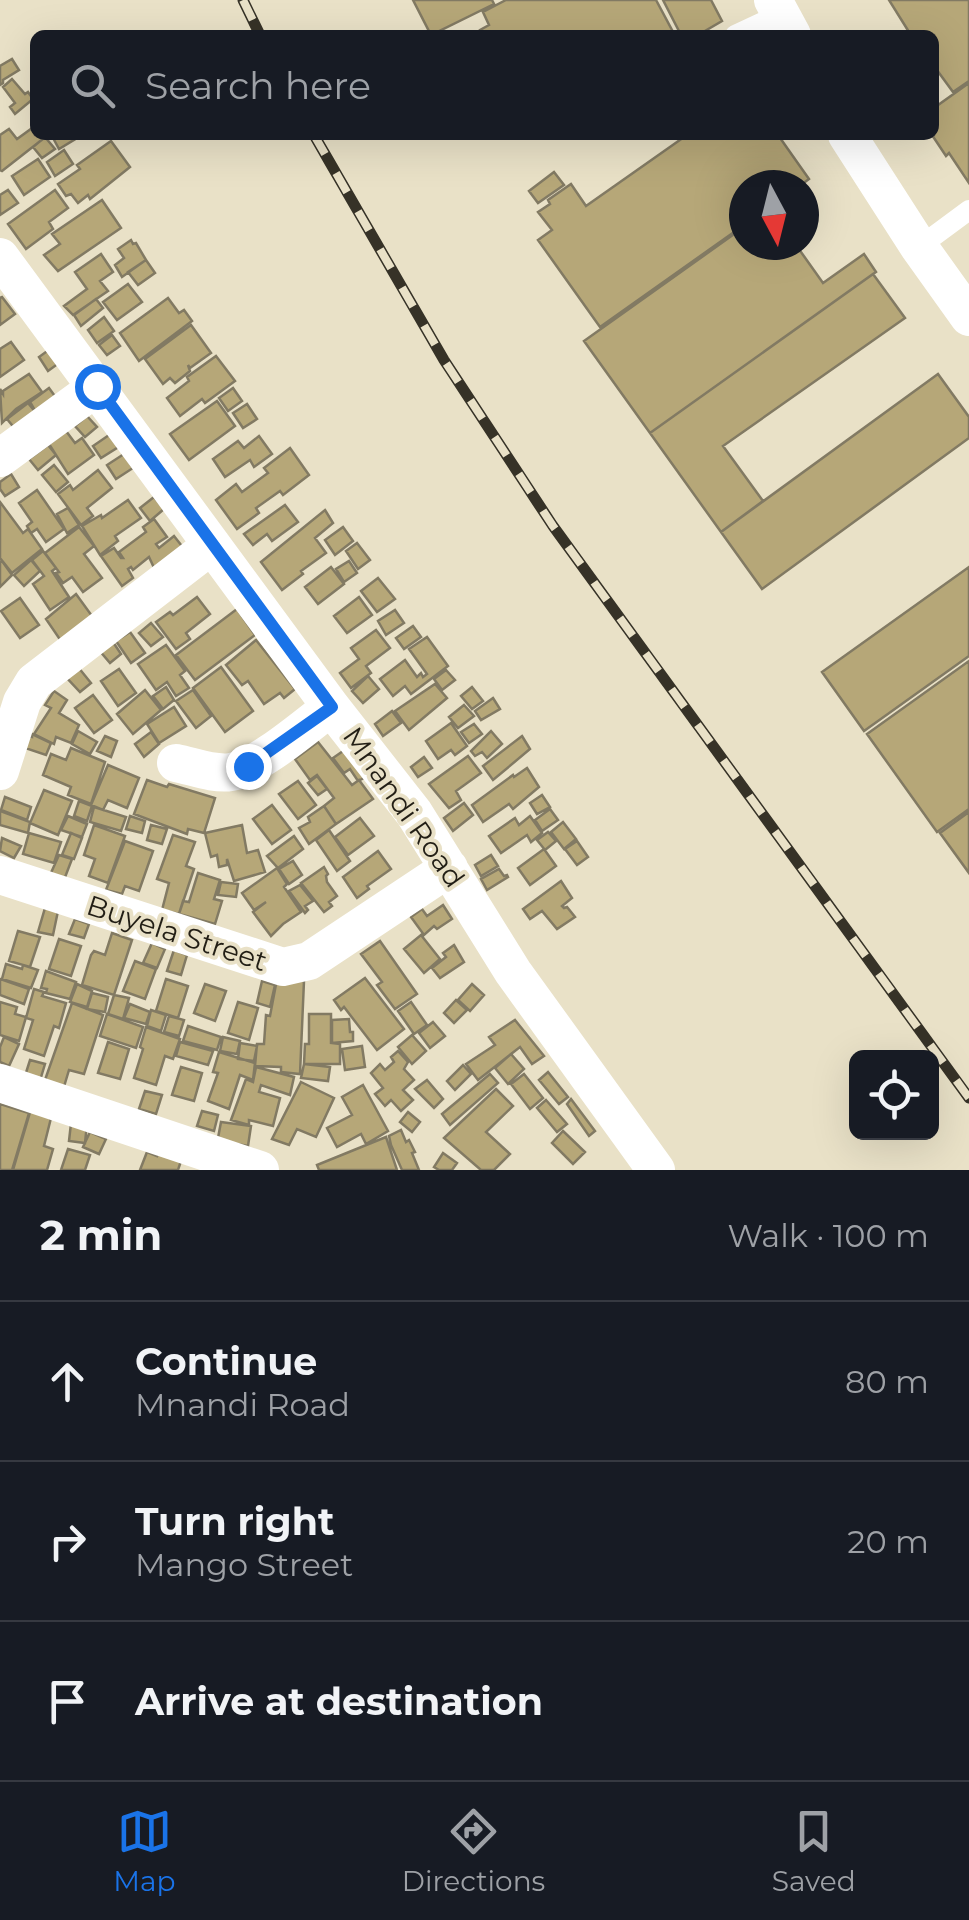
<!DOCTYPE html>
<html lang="en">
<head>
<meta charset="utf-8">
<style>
	body { margin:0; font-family:Montserrat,sans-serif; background:#20242c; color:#f1f3f6 }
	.controls { position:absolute; right:30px; bottom:30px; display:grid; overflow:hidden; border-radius:15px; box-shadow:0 10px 40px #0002 }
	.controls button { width:90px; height:90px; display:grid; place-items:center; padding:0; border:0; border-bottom:2px solid #363941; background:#171b24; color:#f1f3f6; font:50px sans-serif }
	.compass { position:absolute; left:729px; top:170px; width:90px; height:90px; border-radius:50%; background:#171b24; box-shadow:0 10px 40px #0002; rotate:173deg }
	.stop { position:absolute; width:30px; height:30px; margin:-22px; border:8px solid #1a73e8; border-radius:50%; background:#fff }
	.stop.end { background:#1a73e8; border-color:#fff; box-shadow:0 2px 10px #0008 }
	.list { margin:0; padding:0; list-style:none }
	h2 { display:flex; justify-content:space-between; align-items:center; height:130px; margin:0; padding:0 40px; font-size:42px }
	h2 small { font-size:32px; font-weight:400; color:#9ea1a6 }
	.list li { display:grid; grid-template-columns:65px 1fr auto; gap:30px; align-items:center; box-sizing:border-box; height:160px; padding:0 40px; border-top:2px solid #363941 }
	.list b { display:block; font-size:38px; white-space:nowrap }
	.list p { margin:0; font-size:32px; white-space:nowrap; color:#9ea1a6 }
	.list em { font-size:32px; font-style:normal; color:#9ea1a6 }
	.icon { flex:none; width:55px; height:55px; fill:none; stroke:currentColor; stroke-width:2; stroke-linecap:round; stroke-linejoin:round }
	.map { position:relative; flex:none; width:969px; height:1170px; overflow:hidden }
	.search { position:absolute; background:#171b24; box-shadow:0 10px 40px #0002; left:30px; right:30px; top:30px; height:110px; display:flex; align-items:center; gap:25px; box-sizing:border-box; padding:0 35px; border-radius:15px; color:#9ea1a6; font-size:38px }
	.sheet { height:610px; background:#171b24 }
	nav { display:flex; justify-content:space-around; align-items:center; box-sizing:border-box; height:140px; border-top:2px solid #363941; background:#171b24; font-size:28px; color:#9ea1a6 }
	nav a { display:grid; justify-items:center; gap:5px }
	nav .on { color:#1a73e8 }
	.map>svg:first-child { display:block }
	.building { fill:#b6a778; stroke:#827a63; stroke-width:2.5 }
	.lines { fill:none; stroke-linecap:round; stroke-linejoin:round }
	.lane { stroke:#fff; stroke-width:20 }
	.street { stroke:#fff; stroke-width:38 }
	.rail-casing { stroke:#363227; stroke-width:11 }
	.rail { stroke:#e9e1c7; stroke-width:8; stroke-dasharray:22; stroke-linecap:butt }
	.route { stroke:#1a73e8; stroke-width:12 }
	.labels { text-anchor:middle; stroke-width:8; stroke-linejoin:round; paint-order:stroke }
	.street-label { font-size:28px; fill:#221e15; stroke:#e9e1c7 }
</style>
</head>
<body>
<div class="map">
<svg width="969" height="1170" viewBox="0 0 969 1170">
	<rect width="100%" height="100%" fill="#e9e1c7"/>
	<path class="building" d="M413,0H492L494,4L431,35Z
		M506,0H656L672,30L663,35H482L480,30L489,25L483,12Z
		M663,0H711L722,21L698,35H681Z
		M889,0H969V81L953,92L934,66V35H908L909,32Z
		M12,59L19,70L3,80V83L0,85V66Z
		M12,79L25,94L28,92L33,99L15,114L10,107L15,103L3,87Z
		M969,83V183L949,153L946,156L932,135H934V108Z
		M35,126V135H48L2,171L0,170V135L9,129L17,139Z
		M75,135L77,138L59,149L52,136Z
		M687,135H778L809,179L801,185H744V225L600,327L538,240L552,230L538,212L550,204L548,200L571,184L586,206Z
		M45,137L55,149L42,158L33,147Z
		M111,141L130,167L90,199L88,195L78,203L71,194L66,196L58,184L80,169L77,165Z
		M64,150L73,164L55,176L47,162Z
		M38,159L50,177L24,195L12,176Z
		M554,172L564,185L538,203L529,191Z
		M8,190L18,203L0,215V195Z
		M55,190L68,208L49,222L53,229L26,249L8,224Z
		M102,200L121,228L58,271L44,255L60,244L52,234Z
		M744,227V245H796L823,283L864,254L876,272L650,433L584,341Z
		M131,240L133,244L136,243L146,260L122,277L115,265L124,258L118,249Z
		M101,254L113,272L100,281L108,291L73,315L64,306L87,289L75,272Z
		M146,260L155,273L138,285L128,272Z
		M873,274L905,318L723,446L763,501L721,532L650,433Z
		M128,284L142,302L117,320L103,302Z
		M2,297L15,314L0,325V298Z
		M168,298L179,313L184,310L192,321L139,361L120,333Z
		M96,299L103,308L81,326L74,315Z
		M104,317L114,331L97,343L88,330Z
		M191,325L211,353L190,368L188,365L190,371L175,383L170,378L163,384L145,359Z
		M112,335L120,346L107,355L99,345Z
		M11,342L24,360L0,377V349Z
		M50,349L59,363L48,371L39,357Z
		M216,356L235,381L205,403L202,399L180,416L167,398L189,381L187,377Z
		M29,374L42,392L16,409L2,423L0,389L3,394V391Z
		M938,374L969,417V438L762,589L721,532Z
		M49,388L57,399L37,414L30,402Z
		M233,388L242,401L228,411L219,398Z
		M217,401L235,426L189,460L170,434Z
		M28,403L37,414L16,430L7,419Z
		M247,404L257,419L243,428L233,413Z
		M87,416L97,427L85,437L75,426Z
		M66,431L75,443L82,438L94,455L68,474L49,444Z
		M112,433L120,446L101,458L93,446Z
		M259,436L272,454L254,467L250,460L225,477L213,459L238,441L244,448Z
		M48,445L56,455L38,470L29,459Z
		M290,448L309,475L283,495L280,491L256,508L259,513L237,529L216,500L236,484L242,492L268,473L264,468Z
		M124,454L133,468L116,479L107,465Z
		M54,465L68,482L56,492L42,475Z
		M98,470L112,488L87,508L93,516L81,525L58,494L70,485L73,490Z
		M11,474L19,487L5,496L0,489V482Z
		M37,490L64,529L46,542L37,529L31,533L27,526L32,522L19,503Z
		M154,497L164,509L150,521L140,508Z
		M128,500L141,518L115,536L118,541L100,555L82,526L101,515L102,518Z
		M0,502L23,533L28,529L42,549L12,573L0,558Z
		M285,505L298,522L272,541L267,534L253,545L244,534Z
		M68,508L79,525L67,533L57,514Z
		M325,510L333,523L315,538L326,553L301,571L303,574L282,590L261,562Z
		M154,519L167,537L156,544L159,548L174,536L185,550L156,572L149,557L133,570L131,567L128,569L133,578L122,586L101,556L114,548L121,558H123L119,552L146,532L143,527Z
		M79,527L94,546L84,554L102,578L83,592L72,577L63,583L56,573L59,572L45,553Z
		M343,527L353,541L335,555L325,540Z
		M357,543L370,560L358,569L346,551Z
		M43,551L56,568L52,571L69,597L50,610L33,584L44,576L32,560Z
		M31,560L40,571L24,586L14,575Z
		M2,561L12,575L0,587V562Z
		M349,561L357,573L344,582L336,569Z
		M331,567L344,584L318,604L305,587Z
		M969,567V656L864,731L822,672Z
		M378,578L395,599L377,612L361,591Z
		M76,594L92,616L61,641L46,619Z
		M197,597L210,614L186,633L190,639L176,649L156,622L170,612L173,615Z
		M359,597L372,615L347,633L334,616Z
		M20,598L39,625L20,638L1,611Z
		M237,609L255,635L195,680L176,655Z
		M395,610L404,623L386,635L378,621Z
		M151,623L163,637L151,646L139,633Z
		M413,626L421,637L404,649L396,638Z
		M376,630L390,648L366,666L371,673L351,688L340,673L359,659L351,648Z
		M130,632L145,653L131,663L116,641Z
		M427,637L448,666L411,694L405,686L393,696L380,679L405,660L417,677L421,673L423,677L427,674L409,649Z
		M256,640L295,689L284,698L280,693L264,704L248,681L242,685L226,665Z
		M113,642L121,654L110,663L99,650Z
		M166,645L185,671L180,675L189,688L176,696L167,682L156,690L138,664Z
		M969,661V809L937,832L867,734Z
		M78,667L91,683L80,692L66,677Z
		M221,667L253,711L225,732L193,688Z
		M119,669L136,693L118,706L101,681Z
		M446,670L455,680L442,690L434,679Z
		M368,676L379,689L363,703L352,691Z
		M435,684L447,698L409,730L395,711Z
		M166,687L174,700L163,709L153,696Z
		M472,687L483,701L472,709L461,696Z
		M145,690L161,710L133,734L117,714Z
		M193,690L211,716L196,728L176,701Z
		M54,691L67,700L59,713L79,725L71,743L56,737L54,744L34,734L51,708L45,705Z
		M93,695L112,720L94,733L75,708Z
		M493,698L500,709L481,720L475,711Z
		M464,705L474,716L458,728L449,717Z
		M174,707L186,726L159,743L147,724Z
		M392,711L401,723L383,736L375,724Z
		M451,723L467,746L455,755L451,750L438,759L426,741Z
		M474,724L482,734L469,743L461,732Z
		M78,731L97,742L90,754L72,744Z
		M491,731L502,744L487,758L482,752L475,756L471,751Z
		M151,732L159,744L144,757L135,744Z
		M32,734L51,743L46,755L25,748L27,736L32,737Z
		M105,736L117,741L111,757L97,751Z
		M522,736L530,749L493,780L483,766Z
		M318,742L352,785L359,780L373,799L336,824L324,806L334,798L317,775L310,780L295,759Z
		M71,748L105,762L91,804L68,795L71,787L43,775L51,754L66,760Z
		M346,749L366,777L358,781L350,769L344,773L333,758Z
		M468,756L481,773L456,791L461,800L449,808L429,784Z
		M424,757L432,768L418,777L411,767Z
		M108,765L139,778L127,808L108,800L103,810L91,805Z
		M527,768L539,787L513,809L509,804L483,822L472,805L513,775L514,777Z
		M317,776L327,789L318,795L308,783Z
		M147,780L167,787L169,784L215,798L204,833L188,829L187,834L134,814Z
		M298,781L316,805L298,819L279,794Z
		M44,790L72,801L58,835L30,823Z
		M542,795L550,807L537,814L530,803Z
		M5,797L31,807L27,820L1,810Z
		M79,801L92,806L87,821L74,816Z
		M464,803L473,815L453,831L444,818Z
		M272,805L291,830L272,844L253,819Z
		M324,806L336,824L309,844L299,828L310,822L308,817Z
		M94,807L126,817L121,831L90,822Z
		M550,809L558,820L542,831L535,820Z
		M0,811L30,822L28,833L0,825Z
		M969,812V873L940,833Z
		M68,816L87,824L82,837L61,830Z
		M130,816L145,821L142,833L126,829Z
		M530,816L542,833L531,842L527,835L501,853L489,836L515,818L519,825Z
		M360,818L374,836L348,855L335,837Z
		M563,822L576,839L564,849L551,832Z
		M94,825L125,836L108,883L89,876L95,859L84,855Z
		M151,825L167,829L162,844L147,840Z
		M242,825L247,853L258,850L265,872L234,881L227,859V865L219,867L217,855L211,857L205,833Z
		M329,830L350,861L337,871L316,840Z
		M548,832L556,841L545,850L537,840Z
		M29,833L61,842L54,863L23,854Z
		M71,833L82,838L74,859L62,855Z
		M173,835L195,842L186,866L194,869L179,914L162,910L169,883L157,879Z
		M294,836L303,849L278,868L267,856Z
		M2,838L21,846L14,858L0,851Z
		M125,841L153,851L139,891L125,886L122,894L106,890Z
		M577,841L588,857L577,865L565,849Z
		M544,849L556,866L530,885L518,868Z
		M378,851L391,869L367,886L369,889L357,898L343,877Z
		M59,855L72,859L64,880L50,875Z
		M491,855L498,866L481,876L475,865Z
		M293,861L302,875L289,884L279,869Z
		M324,867L328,874L326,876L327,882L337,896L329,902L332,906L324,912L301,883Z
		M277,868L287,884L284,887L301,912L283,924L271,936L253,912L266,902L254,910L242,893Z
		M499,869L504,876L507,875L508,877L487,890L481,879Z
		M198,873L220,880L214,899L222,901L215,924L179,914L183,901L189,902Z
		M561,881L572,898L562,906L564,908L567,907L575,917L557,929L542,911L530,919L523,909Z
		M221,882L238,884L236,897L218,895Z
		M300,885L313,901L305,906L308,910L305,913L289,891Z
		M443,905L452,919L437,929L434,926L424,935L411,917L422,909L427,916Z
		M45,908L58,911L53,935L38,932Z
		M75,919L89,924L84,938L69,934Z
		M18,931L40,937L30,967L9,961Z
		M112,933L132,940L114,995L82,985L91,955L94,951L105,955Z
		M421,935L440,959L424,973L404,949Z
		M59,939L81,946L71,976L49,969Z
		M380,941L417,994L395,1009L377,985L382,982L361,954Z
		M152,943L165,949L157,968L143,963Z
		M454,945L464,962L440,978L432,968L446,957L443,953Z
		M174,950L187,955L181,975L167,971Z
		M135,961L156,969L145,999L123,991Z
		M6,964L22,969L23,965L38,970L31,988L2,979Z
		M46,971L76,982L70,999L46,993L47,989L41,988Z
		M365,978L404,1029L377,1050L344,1007L341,1010L334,1000Z
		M0,979L29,989L24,1004L0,995Z
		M166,979L188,986L178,1018L156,1011Z
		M277,979L304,981L300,1074L281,1072V1067L255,1066L257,1044H264L266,1015L270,1016Z
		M262,981L275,985L270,1007L257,1003Z
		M77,984L92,991L87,1007L70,1002Z
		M205,984L226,991L215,1021L194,1013Z
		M472,984L484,995L470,1011L458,1000Z
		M34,989L44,992L42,996L66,1003L59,1028L54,1026L44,1056L24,1049L33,1020L26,1018Z
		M92,993L108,997L105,1012L87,1009Z
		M114,995L129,998L123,1019L108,1014Z
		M456,1000L467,1010L454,1023L444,1013Z
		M0,1002L17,1007L15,1014L26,1017L19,1041L0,1035Z
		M238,1002L258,1008L249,1040L228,1033Z
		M411,1002L427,1025L414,1034L398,1011Z
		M72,1003L103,1015L84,1074L69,1070L63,1090L45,1080Z
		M130,1004L150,1012L146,1024L124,1018Z
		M151,1010L166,1015L161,1031L147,1026Z
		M107,1014L143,1027L136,1048L100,1036Z
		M309,1014H331V1043L340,1044V1064H304L305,1044H309Z
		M169,1016L184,1020L179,1036L164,1032Z
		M349,1019L350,1032H353V1041L332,1043V1020Z
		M515,1020L544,1056L532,1064L520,1047L478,1080L466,1064L495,1045L489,1037Z
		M433,1022L445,1036L430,1048L419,1033Z
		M188,1026L221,1037L217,1050L183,1041Z
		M146,1027L180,1039L173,1059L165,1056L156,1085L134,1078L143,1049L140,1047Z
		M412,1035L426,1051L412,1064L398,1047Z
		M4,1037L19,1044L9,1066L0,1062V1047Z
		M223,1037L240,1041L237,1054L220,1051Z
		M108,1042L129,1049L120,1079L98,1073Z
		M180,1042L213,1051L208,1065L176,1056Z
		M240,1043L257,1046L254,1061L238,1059Z
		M362,1046L365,1067L345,1070L342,1049Z
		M398,1051L408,1062L404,1069L414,1080L403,1090L413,1100L401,1111L391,1100L385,1106L375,1094L383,1088L371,1073L380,1064L385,1070L394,1062L391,1057Z
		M219,1052L255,1063L253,1080L240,1075L229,1109L208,1101L218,1073L213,1072Z
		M511,1054L524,1069L508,1084L495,1068Z
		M30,1060L45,1064L39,1084L24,1079Z
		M304,1064L330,1067L328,1081L301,1078Z
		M463,1065L471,1074L455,1090L447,1081Z
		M181,1067L202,1073L194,1101L172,1095Z
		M256,1067L294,1077L290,1095L261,1085L259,1092L280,1098L273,1126L249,1120V1125L231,1120L246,1079L253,1082Z
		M548,1072L568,1097L559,1104L539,1080Z
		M490,1074L498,1083L450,1125L442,1114Z
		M524,1074L543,1098L530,1109L511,1084Z
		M427,1080L443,1099L434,1108L415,1089Z
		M301,1082L334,1098L316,1137L297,1129L289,1145L272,1139Z
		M363,1085L388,1131L366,1144L361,1134L337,1147L327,1128L352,1115L342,1097Z
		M496,1089L513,1106L486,1132L510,1154L494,1170H481L444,1138Z
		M145,1091L162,1095L156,1114L139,1109Z
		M571,1099L595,1131L589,1136L567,1104Z
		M546,1100L567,1124L557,1132L537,1108Z
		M0,1104L29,1113L12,1170H0Z
		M31,1109L52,1114L44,1146L53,1149L47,1170H13Z
		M202,1111L218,1115L214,1131L197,1126Z
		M408,1112L420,1122L412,1132L400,1122Z
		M221,1122L251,1126L248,1146L231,1143L218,1138Z
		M71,1123L87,1124L85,1143L69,1141Z
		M401,1130L406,1142L409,1140L415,1152L412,1153L419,1170H402L391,1145L389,1136Z
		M563,1131L585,1152L573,1164L552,1143Z
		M90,1132L106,1139L99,1154L83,1147Z
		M386,1137L397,1170H319L317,1165Z
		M68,1149L90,1155L85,1170H61Z
		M159,1150L182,1158L178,1170H140L147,1152L157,1156Z
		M443,1153L457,1163L452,1170H439L434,1167Z"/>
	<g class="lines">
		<path class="lane" d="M735,35L780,14
			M919,247L969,210"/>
		<path class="street" d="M773,0L792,35
			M847,135L919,247L969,317
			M0,257L331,707L414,813L513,972L656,1170
			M0,458L97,387
			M176,763C192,766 214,775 231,772C259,767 307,725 331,707
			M0,771L22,702L34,682L212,545
			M0,875L283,967L309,961L449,868
			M0,1083L260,1170"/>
		<defs>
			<path id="rail" d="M243,0L260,35
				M314,135L444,360L553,526L969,1098"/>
		</defs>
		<use href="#rail" class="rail-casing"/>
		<use href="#rail" class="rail"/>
	</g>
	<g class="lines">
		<path class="route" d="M97,386L332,707L248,766"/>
	</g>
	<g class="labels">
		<g class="street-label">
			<text transform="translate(404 807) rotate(55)" y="10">Mnandi Road</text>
			<text transform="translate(177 933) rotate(18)" y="10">Buyela Street</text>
		</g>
	</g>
</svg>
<div class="controls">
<button><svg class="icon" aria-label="locate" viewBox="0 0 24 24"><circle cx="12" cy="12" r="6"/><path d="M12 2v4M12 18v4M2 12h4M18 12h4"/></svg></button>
</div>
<svg class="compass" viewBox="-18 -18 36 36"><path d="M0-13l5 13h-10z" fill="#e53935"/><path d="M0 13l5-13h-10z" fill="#9ea1a6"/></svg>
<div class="stop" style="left:97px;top:386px"></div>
<div class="stop end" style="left:248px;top:766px"></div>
<div class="search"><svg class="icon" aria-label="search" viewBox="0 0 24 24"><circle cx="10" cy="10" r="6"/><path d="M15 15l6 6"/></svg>Search here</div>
</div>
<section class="sheet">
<h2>2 min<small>Walk · 100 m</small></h2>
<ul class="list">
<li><svg class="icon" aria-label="ahead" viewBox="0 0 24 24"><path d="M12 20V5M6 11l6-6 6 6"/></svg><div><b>Continue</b><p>Mnandi Road</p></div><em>80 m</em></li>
<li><svg class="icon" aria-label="right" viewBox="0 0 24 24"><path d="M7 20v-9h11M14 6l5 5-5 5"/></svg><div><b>Turn right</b><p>Mango Street</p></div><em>20 m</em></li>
<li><svg class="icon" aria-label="arrive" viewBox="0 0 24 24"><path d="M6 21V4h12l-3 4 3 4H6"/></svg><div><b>Arrive at destination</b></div></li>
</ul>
</section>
<nav>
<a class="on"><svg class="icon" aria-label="map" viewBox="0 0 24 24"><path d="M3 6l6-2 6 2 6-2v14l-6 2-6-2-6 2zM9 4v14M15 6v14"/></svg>Map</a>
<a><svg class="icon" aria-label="directions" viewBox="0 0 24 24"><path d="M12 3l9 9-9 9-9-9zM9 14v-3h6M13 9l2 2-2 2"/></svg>Directions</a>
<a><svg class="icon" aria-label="saved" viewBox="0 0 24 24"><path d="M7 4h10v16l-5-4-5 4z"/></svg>Saved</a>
</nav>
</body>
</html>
